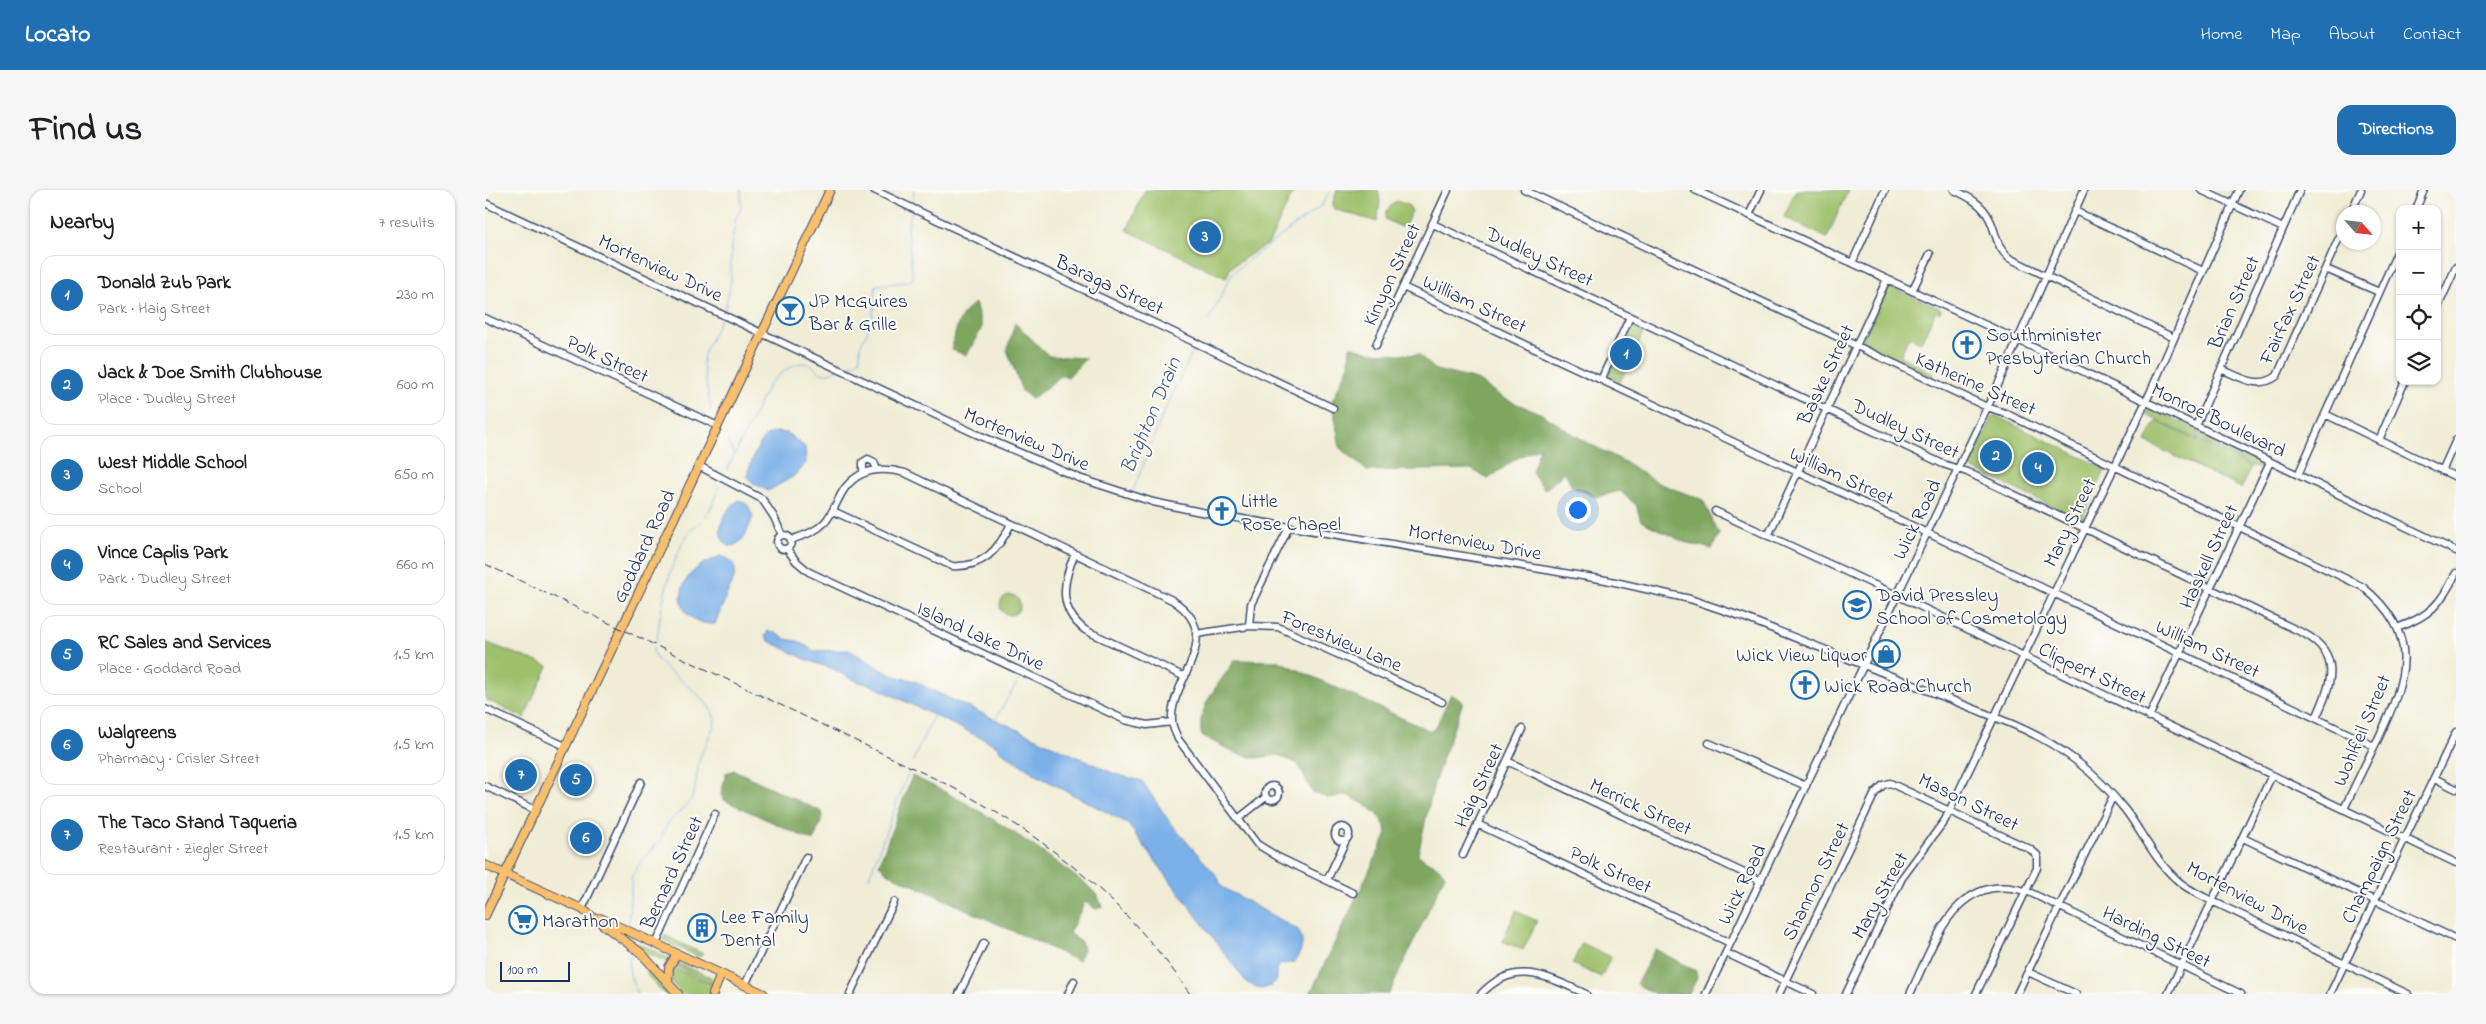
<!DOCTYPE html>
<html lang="en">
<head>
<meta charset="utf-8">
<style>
	body { margin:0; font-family:"Indie Flower",sans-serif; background:#f6f6f6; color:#202124 }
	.controls { position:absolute; right:15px; top:15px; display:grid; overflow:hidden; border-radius:10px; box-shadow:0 1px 4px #0004 }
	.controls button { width:45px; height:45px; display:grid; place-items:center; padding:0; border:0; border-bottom:1px solid #e0e0e0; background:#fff; color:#202124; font:25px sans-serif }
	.compass { position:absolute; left:1851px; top:15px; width:45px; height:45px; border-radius:50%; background:#fff; box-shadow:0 1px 4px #0004; rotate:117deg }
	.scale { position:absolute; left:15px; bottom:12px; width:70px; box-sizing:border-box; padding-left:5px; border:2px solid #1b2f5e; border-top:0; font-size:14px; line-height:18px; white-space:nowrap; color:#1b2f5e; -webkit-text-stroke:4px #fdfcf7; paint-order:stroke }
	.you { position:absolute; left:1092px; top:319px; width:18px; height:18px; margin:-12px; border:4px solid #fff; border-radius:50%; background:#1a73e8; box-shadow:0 0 0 8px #1a73e833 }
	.badge { display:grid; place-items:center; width:32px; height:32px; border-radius:50%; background:#1f6fb2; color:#fff; font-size:16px; font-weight:700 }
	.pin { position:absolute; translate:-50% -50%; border:2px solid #fff; box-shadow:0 1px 5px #0006 }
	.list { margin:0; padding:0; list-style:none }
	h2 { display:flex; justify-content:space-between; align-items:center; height:65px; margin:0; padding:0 20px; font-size:21px }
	h2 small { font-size:16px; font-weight:400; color:#757577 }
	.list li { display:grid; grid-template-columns:32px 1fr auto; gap:15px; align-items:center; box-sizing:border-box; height:80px; margin:0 10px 10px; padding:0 10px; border:1px solid #e0e0e0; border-radius:15px }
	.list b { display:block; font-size:19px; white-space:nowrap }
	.list p { margin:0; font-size:16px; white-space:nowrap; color:#757577 }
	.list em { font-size:16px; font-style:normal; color:#757577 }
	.icon { flex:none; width:28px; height:28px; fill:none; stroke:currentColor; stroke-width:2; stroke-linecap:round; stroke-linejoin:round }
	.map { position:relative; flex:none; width:1971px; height:804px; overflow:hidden; border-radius:15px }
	header { display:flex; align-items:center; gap:30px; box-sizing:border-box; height:70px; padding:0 25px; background:#1f6fb2; color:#fff }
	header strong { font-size:24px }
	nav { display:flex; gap:28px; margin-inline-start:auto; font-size:18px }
	.intro { display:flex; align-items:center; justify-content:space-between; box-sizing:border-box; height:120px; padding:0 30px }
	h1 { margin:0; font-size:35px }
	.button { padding:12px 22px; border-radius:15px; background:#1f6fb2; color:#fff; font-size:18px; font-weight:700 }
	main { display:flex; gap:30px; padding:0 30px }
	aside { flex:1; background:#fff; border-radius:15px; box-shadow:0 1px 4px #0004 }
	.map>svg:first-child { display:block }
	.green { fill:#9ec06a; stroke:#5c7864 }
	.forest { fill:#7ea65e; stroke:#4c6a5e }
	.water { fill:#7bb0e9; stroke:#4b70a4 }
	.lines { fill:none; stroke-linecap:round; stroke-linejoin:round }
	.stream { stroke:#7bb0e9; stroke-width:1 }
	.minor-casing { stroke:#3b4b70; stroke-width:9 }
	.major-casing { stroke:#3b4b70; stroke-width:10 }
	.minor { stroke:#fff; stroke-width:6 }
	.major { stroke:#f9bf6d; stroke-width:8 }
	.rail { stroke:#1b2f5e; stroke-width:1; stroke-dasharray:8 4; stroke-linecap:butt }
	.labels { text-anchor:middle; stroke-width:4; stroke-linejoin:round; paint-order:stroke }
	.street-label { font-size:20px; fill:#1b2f5e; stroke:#fdfcf7 }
	.poi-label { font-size:20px; fill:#1b2f5e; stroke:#fdfcf7; text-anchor:start }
	.water-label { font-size:21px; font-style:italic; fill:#3d5c8f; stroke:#fdfcf7 }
</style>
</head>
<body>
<header>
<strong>Locato</strong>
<nav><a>Home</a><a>Map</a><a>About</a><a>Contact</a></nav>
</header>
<div class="intro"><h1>Find us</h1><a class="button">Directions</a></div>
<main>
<aside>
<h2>Nearby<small>7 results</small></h2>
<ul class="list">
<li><span class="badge">1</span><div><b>Donald Zub Park</b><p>Park · Haig Street</p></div><em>230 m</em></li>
<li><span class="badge">2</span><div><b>Jack &amp; Doe Smith Clubhouse</b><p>Place · Dudley Street</p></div><em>600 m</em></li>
<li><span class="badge">3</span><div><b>West Middle School</b><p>School</p></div><em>650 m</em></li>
<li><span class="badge">4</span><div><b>Vince Caplis Park</b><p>Park · Dudley Street</p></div><em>660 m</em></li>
<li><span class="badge">5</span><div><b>RC Sales and Services</b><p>Place · Goddard Road</p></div><em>1.5 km</em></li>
<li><span class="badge">6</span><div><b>Walgreens</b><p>Pharmacy · Crisler Street</p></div><em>1.5 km</em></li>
<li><span class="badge">7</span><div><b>The Taco Stand Taqueria</b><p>Restaurant · Ziegler Street</p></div><em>1.5 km</em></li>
</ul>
</aside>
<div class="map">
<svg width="1971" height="804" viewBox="0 0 1971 804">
	<rect width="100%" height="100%" fill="#fdfcf7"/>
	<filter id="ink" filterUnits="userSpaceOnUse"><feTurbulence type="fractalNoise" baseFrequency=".02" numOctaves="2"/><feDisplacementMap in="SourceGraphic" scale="10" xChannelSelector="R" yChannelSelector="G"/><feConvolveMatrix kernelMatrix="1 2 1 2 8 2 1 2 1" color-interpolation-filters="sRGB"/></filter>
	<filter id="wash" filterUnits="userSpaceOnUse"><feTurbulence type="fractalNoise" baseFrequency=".0096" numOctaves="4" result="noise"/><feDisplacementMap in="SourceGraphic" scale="20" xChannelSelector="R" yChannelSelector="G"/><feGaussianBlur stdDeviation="1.12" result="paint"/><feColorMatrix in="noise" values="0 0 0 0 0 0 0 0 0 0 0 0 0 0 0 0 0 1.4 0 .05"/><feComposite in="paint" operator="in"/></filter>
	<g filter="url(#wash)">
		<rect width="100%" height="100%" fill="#f0ecd5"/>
		<path class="green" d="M660,0H809L784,53L746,77L741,88L642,40Z
			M852,0H893L895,12L892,32L849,19L847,15Z
			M1311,0H1363L1342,48L1299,27Z
			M911,11L923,15L927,21L920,35L916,37L900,29L901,21Z
			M1404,96L1456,119L1455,123L1451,121L1436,152L1424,147L1415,166L1447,182V188L1377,156L1376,153Z
			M1147,135L1159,141L1135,192L1123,186Z
			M1664,217L1714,241L1711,249L1661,225Z
			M1509,225L1621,279L1596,330L1484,277Z
			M1671,231L1766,277L1756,298L1661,252Z
			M1716,242L1779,273L1775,280L1712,249Z
			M515 415a10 10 0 1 1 20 0a10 10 0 1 1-20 0Z
			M0,452L63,476L39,528L0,509Z
			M1031,721L1052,731L1038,760L1017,751Z
			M179,745L218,764L214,767L180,751Z
			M153,753L183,767L185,771L183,773L165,764L163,766L151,755Z
			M1097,753L1126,767L1116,787L1087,774Z
			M160,771L189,804H179L163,786L158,772Z
			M192,773L226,787L228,794L189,775Z
			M188,777L227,795L224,804H196L187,792Z"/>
		<path class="forest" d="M490,113L497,137L482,165L467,160C470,142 473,124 490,113Z
			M530,133L564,166L601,168L583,187L577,185L547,209L537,201L522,160Z
			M865,156L885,162L934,165L951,180L992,190L1020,209L1057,224L1101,252L1142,273L1173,293L1218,310L1234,344L1227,359L1199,352L1156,331L1151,315L1135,301L1111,307L1087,297L1080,282L1060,300L1047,282L1055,257L1032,268L1003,289L986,279L882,281L855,258L847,211L864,175Z
			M750,470L794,471L945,541L950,539L966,504L978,512L949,593L933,664C941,674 954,673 960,685L904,804H825L902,644C898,622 881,615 862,605L843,608L827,602L813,574L793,565L771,568L753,564L717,546C709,519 736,492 750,470Z
			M249,580L337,622L338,627L328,651L239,610L236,605L241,583Z
			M427,586C492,615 545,652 602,695L613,706L617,717L611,719L600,712L584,743L596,752L598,759L593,771L402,683L394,674Z
			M1170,759L1211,781L1212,788L1204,804H1170L1153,795L1152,793Z"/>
		<path class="water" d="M291,242L302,243L320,257L321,273L309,286L283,301L268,293L262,287C263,278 274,252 280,247C283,244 288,243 291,242Z
			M254,310L263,315L268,327C263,338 259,356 244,356C226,344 240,319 254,310Z
			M235,366C246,368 251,374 250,385L230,434C195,435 185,401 211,379C217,373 227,371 235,366Z
			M283,441L289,442L300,449L313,451L329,461L364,460L406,485L430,491L446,500L630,584L657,591L686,634L732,686L737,697L813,740C820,752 817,761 809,772L794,775L791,779L792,790L786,796L776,799L762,793L642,633L553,586L515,561L513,556L384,494L373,492L348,479L322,470L284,451L280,446Z"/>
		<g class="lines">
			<path class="stream" d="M427,17L429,0
				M240,119L246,91V56L251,28L256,19V0
				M724,130L748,82L837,15L845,0
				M357,178L369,174L375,169V156L387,132L391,95L423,92L428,88L422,38L427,21
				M226,220L218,174L219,164L236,128
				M242,251L249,264
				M242,280L283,196C290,187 311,169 323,174C336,179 334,189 351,180
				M648,301L676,229L708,161
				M172,450C176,415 183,378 201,347C205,339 214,334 220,327C227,318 230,307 234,296
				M511,528L533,491
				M428,571L449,524
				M384,687L423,583
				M143,739L147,685L159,668L175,650L183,633L206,610L210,598L214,570L230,533C230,504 167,479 168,459
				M142,757L146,765C141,779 147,791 152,804"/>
		</g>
	</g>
	<g filter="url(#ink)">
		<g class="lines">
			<defs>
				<path id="minor" d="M389,0L848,218
					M1039,0L1502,217L1520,223L1878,397C1937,445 1922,488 1894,547C1882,571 1870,595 1859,619
					M1210,0L1533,150L1971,361
					M1469,0C1484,7 1498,14 1505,30C1512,45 1511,57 1524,68L1689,148
					M1716,0L1798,38
					M0,13L489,243L594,288L668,312L716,322L1121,390L1205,409L1258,427L1527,534C1574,554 1610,581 1641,621C1658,644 1670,670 1691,689C1701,699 1715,705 1727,711L1923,804
					M1931,19L1939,0
					M1590,21L1718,81
					M1866,22L1876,0
					M1264,25L1276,0
					M948,34L1458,274L1482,282L1820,444C1858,465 1846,496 1831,528
					M1367,73L1400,0
					M1841,79L1894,102
					M918,97L1451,347L1889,556
					M1427,101L1445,64
					M1952,119L1971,77
					M0,128L233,236
					M891,155L963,0
					M1736,179C1755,187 1773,200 1792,186L1858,39
					M1116,190L1145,127
					M1840,224L1971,287
					M1711,236L1815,0
					M1894,250L1920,191
					M214,276L277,309L289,327L297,345
					M1957,281L1971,250
					M378,283V272L383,269L389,272L392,280
					M1813,285L1915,56
					M348,321L467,376C498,378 513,360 526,334
					M1230,321L1407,403L1971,673
					M292 352a7 7 0 1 1 14 0a7 7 0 1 1-14 0Z
					M1283,346L1402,89
					M306,350C319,345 331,342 340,332C349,322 352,309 360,298C375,278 398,277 420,283L687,410C744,446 684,490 687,531C687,537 691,543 693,549L772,654L793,667L868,703
					M302,359L311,371L324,382L640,530L662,535L687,532
					M590,364C577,392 573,419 600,440L700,487
					M764,436L766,414L804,337
					M1912,438C1945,426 1956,414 1971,383
					M711,444L764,436L793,437L957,512
					M0,519L80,556
					M1664,527L1785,272
					M1224,553L1321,596
					M1022,571L1276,691
					M1949,588L1971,599
					M0,596L50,620
					M780 603a7 7 0 1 1 14 0a7 7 0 1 1-14 0Z
					M753,629L781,607
					M992,634L1245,753
					M850 644a7 7 0 1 1 14 0a7 7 0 1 1-14 0Z
					M1758,648L1971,749
					M978,665L1037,539
					M842,690L861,650
					M97,719L156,592
					M171,754L230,624
					M1241,763L1328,804
					M1543,782L1591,804
					M260,795L321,667
					M365,804L409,712
					M474,804L499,753
					M583,804L589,791
					M996,804C1030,768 1064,787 1101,804
					M1221,804L1512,197L1599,0
					M1294,804L1390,603L1398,595L1405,593L1545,659L1552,665V678L1491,804
					M1361,804L1417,688L1460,630L1665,203L1754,0
					M1425,804C1450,752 1471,676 1546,703L1756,804
					M1532,804L1628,606
					M1683,804L1787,585
					M1845,804L1971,542"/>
				<path id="major" d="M0,675L97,719L156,763L193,804
					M0,726L345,0
					M115,728L279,804
					M183,792L184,777L192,764
					M228,804L236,784"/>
			</defs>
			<use href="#minor" class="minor-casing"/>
			<use href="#major" class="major-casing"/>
			<use href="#minor" class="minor"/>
			<use href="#major" class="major"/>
			<path class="rail" d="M0,374L451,589C553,640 641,709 705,804"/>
		</g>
	</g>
	<defs>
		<symbol id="bar-ring" viewBox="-11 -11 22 22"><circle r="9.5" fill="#fdfcf7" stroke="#1f6fb2" stroke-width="1.5"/><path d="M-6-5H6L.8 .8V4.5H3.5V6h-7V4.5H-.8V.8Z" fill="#1f6fb2"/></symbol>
		<symbol id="church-ring" viewBox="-11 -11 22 22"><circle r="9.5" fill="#fdfcf7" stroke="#1f6fb2" stroke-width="1.5"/><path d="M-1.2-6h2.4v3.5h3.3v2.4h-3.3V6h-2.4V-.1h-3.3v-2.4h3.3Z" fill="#1f6fb2"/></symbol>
		<symbol id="school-ring" viewBox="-11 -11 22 22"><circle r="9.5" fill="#fdfcf7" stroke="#1f6fb2" stroke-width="1.5"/><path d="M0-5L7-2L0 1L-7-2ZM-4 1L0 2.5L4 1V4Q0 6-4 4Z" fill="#1f6fb2"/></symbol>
		<symbol id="shop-ring" viewBox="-11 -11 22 22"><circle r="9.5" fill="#fdfcf7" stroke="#1f6fb2" stroke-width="1.5"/><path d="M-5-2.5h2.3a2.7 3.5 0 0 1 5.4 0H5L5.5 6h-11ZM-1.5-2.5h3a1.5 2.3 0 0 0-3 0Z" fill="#1f6fb2"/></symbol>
		<symbol id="supermarket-ring" viewBox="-11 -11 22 22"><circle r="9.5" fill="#fdfcf7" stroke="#1f6fb2" stroke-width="1.5"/><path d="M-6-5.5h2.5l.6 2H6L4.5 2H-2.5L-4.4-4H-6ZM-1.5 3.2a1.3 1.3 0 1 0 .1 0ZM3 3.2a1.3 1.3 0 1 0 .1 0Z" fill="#1f6fb2"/></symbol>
		<symbol id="building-ring" viewBox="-11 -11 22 22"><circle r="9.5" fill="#fdfcf7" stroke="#1f6fb2" stroke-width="1.5"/><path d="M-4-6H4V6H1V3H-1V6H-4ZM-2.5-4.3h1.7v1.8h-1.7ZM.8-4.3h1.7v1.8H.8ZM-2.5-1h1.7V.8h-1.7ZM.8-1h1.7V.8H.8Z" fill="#1f6fb2"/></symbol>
	</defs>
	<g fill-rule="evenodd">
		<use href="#bar-ring" x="289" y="105" width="32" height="32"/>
		<use href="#church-ring" x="1466" y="139" width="32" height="32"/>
		<use href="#church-ring" x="721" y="305" width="32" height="32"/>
		<use href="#school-ring" x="1356" y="399" width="32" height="32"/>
		<use href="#shop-ring" x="1385" y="448" width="32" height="32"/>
		<use href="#church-ring" x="1304" y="479" width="32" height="32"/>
		<use href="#supermarket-ring" x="22" y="714" width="32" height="32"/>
		<use href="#building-ring" x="201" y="722" width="32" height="32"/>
	</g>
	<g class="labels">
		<g class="street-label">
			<text transform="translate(1055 66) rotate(25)" y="7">Dudley Street</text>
			<text transform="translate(176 77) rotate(25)" y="7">Mortenview Drive</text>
			<text transform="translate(906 84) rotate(-65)" y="7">Kinyon Street</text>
			<text transform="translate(625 94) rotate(25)" y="7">Baraga Street</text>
			<text transform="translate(1748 112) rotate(-66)" y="7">Brian Street</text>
			<text transform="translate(990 113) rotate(25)" y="7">William Street</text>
			<text transform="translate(1804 119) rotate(-65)" y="7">Fairfax Street</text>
			<text transform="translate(123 168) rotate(25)" y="7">Polk Street</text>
			<text transform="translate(1340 184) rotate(-65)" y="7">Baske Street</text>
			<text transform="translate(1491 193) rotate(24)" y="7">Katherine Street</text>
			<text transform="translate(1734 229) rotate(26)" y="7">Monroe Boulevard</text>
			<text transform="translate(1421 238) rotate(25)" y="7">Dudley Street</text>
			<text transform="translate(542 248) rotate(23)" y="7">Mortenview Drive</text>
			<text transform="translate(1357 285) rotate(25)" y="7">William Street</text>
			<text transform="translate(1431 329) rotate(-64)" y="7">Wick Road</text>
			<text transform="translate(1584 332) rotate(-64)" y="7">Mary Street</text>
			<text transform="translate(990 351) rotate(10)" y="7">Mortenview Drive</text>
			<text transform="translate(158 356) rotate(-65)" y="7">Goddard Road</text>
			<text transform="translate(1723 366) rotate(-65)" y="7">Haskell Street</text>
			<text transform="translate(496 445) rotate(25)" y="7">Island Lake Drive</text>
			<text transform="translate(857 450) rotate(23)" y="7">Forestview Lane</text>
			<text transform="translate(1723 458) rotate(25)" y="7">William Street</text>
			<text transform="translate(1608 482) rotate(26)" y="7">Clippert Street</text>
			<text transform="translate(1876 540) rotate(-67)" y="7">Wohlfeil Street</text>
			<text transform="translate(993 595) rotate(-65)" y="7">Haig Street</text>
			<text transform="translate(1484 611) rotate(26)" y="7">Mason Street</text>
			<text transform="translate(1156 616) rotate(25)" y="7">Merrick Street</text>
			<text transform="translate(1893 666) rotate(-64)" y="7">Champaign Street</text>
			<text transform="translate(1126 679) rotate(25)" y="7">Polk Street</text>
			<text transform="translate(186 682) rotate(-65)" y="7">Bernard Street</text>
			<text transform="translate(1330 691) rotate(-64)" y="7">Shannon Street</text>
			<text transform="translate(1256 694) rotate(-64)" y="7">Wick Road</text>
			<text transform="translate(1394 705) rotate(-61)" y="7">Mary Street</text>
			<text transform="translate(1763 707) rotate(28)" y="7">Mortenview Drive</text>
			<text transform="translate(1672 746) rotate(26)" y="7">Harding Street</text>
		</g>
		<g class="poi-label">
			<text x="324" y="117">JP McGuires<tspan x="324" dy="23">Bar &amp; Grille</tspan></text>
			<text x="1501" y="151">Southminister<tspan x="1501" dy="23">Presbyterian Church</tspan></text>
			<text x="756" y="317">Little<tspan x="756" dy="23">Rose Chapel</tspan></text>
			<text x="1391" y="411">David Pressley<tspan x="1391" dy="23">School of Cosmetology</tspan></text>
			<text x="1382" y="471" text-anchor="end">Wick View Liquor</text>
			<text x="1339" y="502">Wick Road Church</text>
			<text x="236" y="733">Lee Family<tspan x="236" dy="23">Dental</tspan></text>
			<text x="57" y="737">Marathon</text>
		</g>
		<g class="water-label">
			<text transform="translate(665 225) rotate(-67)" y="7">Brighton Drain</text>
		</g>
	</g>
</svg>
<div class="controls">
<button>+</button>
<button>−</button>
<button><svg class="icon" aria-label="locate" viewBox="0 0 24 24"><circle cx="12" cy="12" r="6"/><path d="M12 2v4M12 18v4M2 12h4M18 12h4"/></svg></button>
<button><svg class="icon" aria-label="layers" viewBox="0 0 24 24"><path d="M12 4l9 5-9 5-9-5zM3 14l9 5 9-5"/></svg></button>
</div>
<svg class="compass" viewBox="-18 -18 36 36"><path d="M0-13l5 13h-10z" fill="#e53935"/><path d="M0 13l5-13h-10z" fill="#757577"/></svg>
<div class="scale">100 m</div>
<div class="you"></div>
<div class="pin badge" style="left:1141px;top:164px">1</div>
<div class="pin badge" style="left:1511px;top:266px">2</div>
<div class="pin badge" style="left:720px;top:47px">3</div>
<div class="pin badge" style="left:1553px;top:278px">4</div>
<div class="pin badge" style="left:91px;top:590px">5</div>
<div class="pin badge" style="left:101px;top:648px">6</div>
<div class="pin badge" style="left:36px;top:585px">7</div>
</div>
</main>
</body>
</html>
